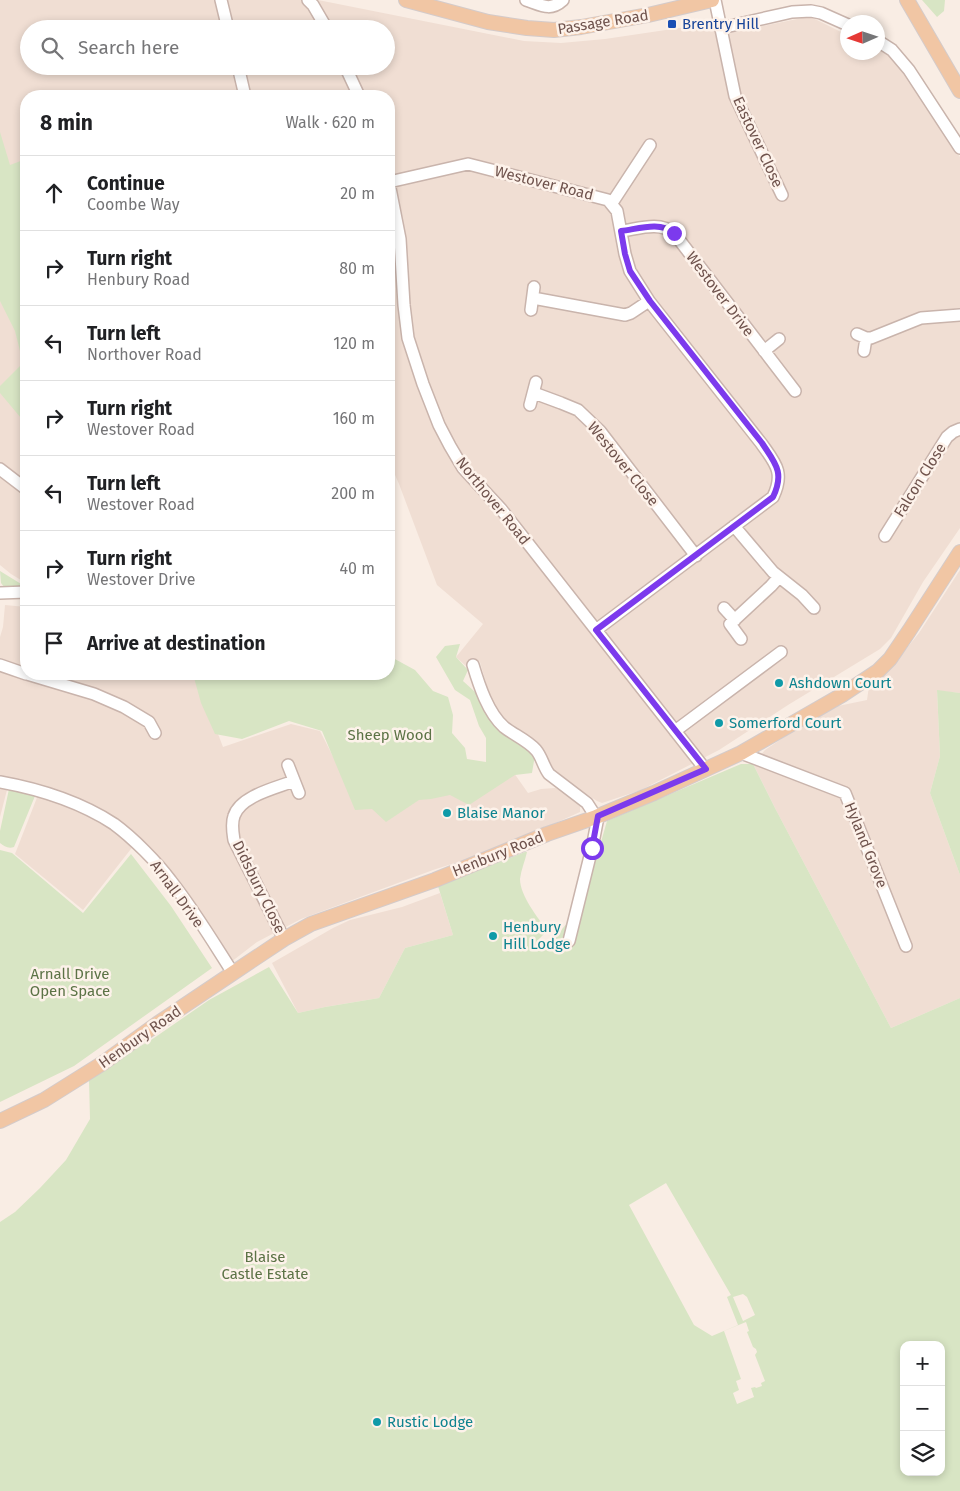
<!DOCTYPE html>
<html lang="en">
<head>
<meta charset="utf-8">
<style>
	body { margin:0; font-family:"Fira Sans",sans-serif; background:#f6f6f6; color:#202124 }
	.controls { position:absolute; right:15px; bottom:15px; display:grid; overflow:hidden; border-radius:10px; box-shadow:0 2px 8px #0003 }
	.controls button { width:45px; height:45px; display:grid; place-items:center; padding:0; border:0; border-bottom:1px solid #e0e0e0; background:#fff; color:#202124; font:25px sans-serif }
	.compass { position:absolute; left:840px; top:15px; width:45px; height:45px; border-radius:50%; background:#fff; box-shadow:0 2px 8px #0003; rotate:267deg }
	.stop { position:absolute; width:15px; height:15px; margin:-11px; border:4px solid #7c3aed; border-radius:50%; background:#fff }
	.stop.end { background:#7c3aed; border-color:#fff; box-shadow:0 1px 5px #0008 }
	.list { margin:0; padding:0; list-style:none }
	h2 { display:flex; justify-content:space-between; align-items:center; height:65px; margin:0; padding:0 20px; font-size:21px }
	h2 small { font-size:16px; font-weight:400; color:#757577 }
	.list li { display:grid; grid-template-columns:32px 1fr auto; gap:15px; align-items:center; box-sizing:border-box; height:75px; padding:0 20px; border-top:1px solid #e0e0e0 }
	.list b { display:block; font-size:19px; white-space:nowrap }
	.list p { margin:0; font-size:16px; white-space:nowrap; color:#757577 }
	.list em { font-size:16px; font-style:normal; color:#757577 }
	.icon { flex:none; width:28px; height:28px; fill:none; stroke:currentColor; stroke-width:2; stroke-linecap:round; stroke-linejoin:round }
	.map { position:relative; flex:none; width:960px; height:1491px; overflow:hidden }
	.search { position:absolute; background:#fff; box-shadow:0 2px 8px #0003; left:20px; top:20px; width:375px; height:55px; display:flex; align-items:center; gap:12px; box-sizing:border-box; padding:0 18px; border-radius:28px; color:#757577; font-size:19px }
	.panel { position:absolute; background:#fff; box-shadow:0 2px 8px #0003; left:20px; top:90px; width:375px; height:590px; border-radius:20px }
	.map>svg:first-child { display:block }
	.residential { fill:#f0ded3; fill-rule:evenodd }
	.green { fill:#d8e5c4; fill-rule:evenodd }
	.lines { fill:none; stroke-linecap:round; stroke-linejoin:round }
	.minor-casing { stroke:#c9b4ac; stroke-width:14 }
	.major-casing { stroke:#d4cbca; stroke-width:16 }
	.minor { stroke:#fff; stroke-width:11 }
	.major { stroke:#f1c6a4; stroke-width:14 }
	.route { stroke:#7c3aed; stroke-width:6 }
	.transit-dot { fill:#1a4fb4; stroke:#fdf2ea; stroke-width:2 }
	.culture-dot { fill:#0f9aa8; stroke:#fdf2ea; stroke-width:2 }
	.labels { text-anchor:middle; stroke-width:5; stroke-linejoin:round; paint-order:stroke }
	.street-label { font-size:15px; fill:#6f534d; stroke:#fdf2ea }
	.transit-label { font-size:15px; fill:#164399; stroke:#fdf2ea; text-anchor:start }
	.culture-label { font-size:15px; fill:#0d838f; stroke:#fdf2ea; text-anchor:start }
	.park-label { font-size:15px; fill:#5c7346; stroke:#fdf2ea }
</style>
</head>
<body>
<div class="map">
<svg width="960" height="1491" viewBox="0 0 960 1491">
	<rect width="100%" height="100%" fill="#f9ede4"/>
	<path class="residential" d="M0,0H318L524,41L561,43L605,39L686,27L729,33L802,18H813L847,35L848,52H878V49L892,56L960,157V528L923,582L891,638L880,649L788,705L719,750L641,790L602,803L597,801L555,773L550,764L530,738L504,718L496,707L489,693L480,662L466,666L456,657L483,624L437,585L399,484L389,461V96H26V225L0,171ZM29,29H386V66H29Z
		M0,300L26,346V583L11,574L0,565Z
		M960,570V693L937,691L940,756L930,793L960,875V998L891,1028L775,808L753,764L765,750L820,713L838,706L867,700L869,686L879,680L894,664L919,633Z
		M5,605L26,607V674H195L223,747L291,724L320,731L353,796L514,773L528,793L541,789L555,788L564,792L580,802V812L495,850L433,870L301,919L257,942L231,962L138,840L83,910L15,854L38,795L8,786L0,817V637L3,627Z
		M440,893L453,935L405,948L379,998L325,1007L298,1013L272,963L333,928L350,920L402,907Z"/>
	<path class="green" d="M922,0H945L944,11L937,17Z
		M0,132L10,165L26,159V177L20,181L21,187H26V424L0,393V386L23,363L15,331L0,301Z
		M0,571L26,587L5,588L1,583Z
		M460,644L456,657L468,670L463,681L485,701L501,731L535,755L532,773L515,775L469,805L450,795L431,799L419,800L386,822L372,809L355,810L322,731L289,721L242,739L215,734L201,703L193,674H389V659L393,658L415,670L433,691L448,697L453,715L452,733L465,748L467,759L486,762V738L479,726L470,700L455,690L436,657L445,646Z
		M937,690L960,693V875L930,793L940,756Z
		M741,764H753L775,808L891,1028L960,998V1491H0V1222L15,1212L40,1188L66,1160L90,1119L89,1079L92,1075L154,1038L209,1000L269,967L298,1013L325,1007L379,998L405,948L453,935L438,886L525,852H527C525,861 521,870 520,879C520,896 538,917 547,931L539,939L543,951L583,905L607,821ZM666,1183L731,1295L727,1297L738,1325L712,1336L694,1325L629,1205ZM743,1294L747,1297L755,1315L743,1321L733,1297ZM746,1322L749,1331L747,1332L753,1347L756,1349L757,1352L755,1355L765,1381L761,1383L762,1386L756,1388L755,1387L751,1388L754,1397L737,1404L733,1393L739,1390L736,1381L741,1379L724,1331ZM904,1345H941V1472H904Z
		M9,789L35,796L14,847C8,849 4,846 0,843V831Z
		M0,850L12,853L83,913L131,854L171,906L212,968L74,1066L0,1102Z"/>
	<g class="lines">
		<defs>
			<path id="minor" d="M221,0L228,29
				M308,0L313,5L327,29
				M526,0C541,5 550,12 563,0
				M715,0L735,96L782,195
				M721,28L792,12L811,11L821,13L848,25
				M878,41L892,50L909,70L960,148
				M238,66L245,96
				M345,66L359,96
				M389,182L468,164L608,200L617,211L625,254L630,271L649,301L761,443C775,463 785,472 773,497L596,630
				M389,183L400,239L404,305L408,338L423,384L439,425L450,446L463,468L501,509L705,769
				M612,203L650,145
				M621,231C638,229 659,221 674,233L795,391
				M533,298L625,315L631,313L649,301
				M531,310L534,287
				M857,334L866,338H871L921,318L960,315
				M764,351L779,339
				M864,351L866,338
				M534,393L561,403L578,410L600,431L696,556
				M530,405L536,382
				M0,469L26,489
				M734,526L773,572L802,595L814,608
				M885,536L947,437L953,432L960,429
				M0,593L26,592
				M724,608L735,620
				M741,639L730,624L771,586L779,577
				M0,665L26,674
				M473,665C479,685 488,713 504,727C514,735 527,740 536,750C542,757 543,766 549,774L587,803L596,817
				M27,674L94,694L124,707L149,722L155,733
				M675,731L781,652
				M741,753L845,793L906,946
				M288,765L299,793
				M0,782C39,789 80,802 114,824C133,838 157,862 171,881C194,910 213,942 233,973
				M284,939L234,840C233,833 231,824 234,816C240,796 276,788 294,781
				M569,941L592,848L598,817"/>
			<path id="major" d="M406,0L488,22L527,28L554,30L581,27L648,15L712,0
				M907,0L960,91
				M0,1121L44,1100L103,1063L157,1024L233,973L284,939L311,924L435,880L547,834L596,817L654,793L741,753L842,695L878,671L890,659L909,631L960,552"/>
		</defs>
		<use href="#minor" class="minor-casing"/>
		<use href="#major" class="major-casing"/>
		<use href="#minor" class="minor"/>
		<use href="#major" class="major"/>
	</g>
	<g class="lines">
		<path class="route" d="M592,848L598,816L706,769L596,630L773,497C785,472 775,463 762,443L650,301L630,271L625,254L621,231C638,229 660,221 674,233"/>
	</g>
	<rect class="transit-dot" x="667" y="19" width="10" height="10" rx="2.5"/>
	<g class="culture-dot">
		<circle cx="779" cy="683" r="5"/>
		<circle cx="719" cy="723" r="5"/>
		<circle cx="447" cy="813" r="5"/>
		<circle cx="493" cy="936" r="5"/>
		<circle cx="377" cy="1422" r="5"/>
	</g>
	<g class="labels">
		<g class="street-label">
			<text transform="translate(603 22) rotate(-9)" y="5">Passage Road</text>
			<text transform="translate(758 142) rotate(65)" y="5">Eastover Close</text>
			<text transform="translate(544 183) rotate(14)" y="5">Westover Road</text>
			<text transform="translate(720 294) rotate(53)" y="5">Westover Drive</text>
			<text transform="translate(623 464) rotate(51)" y="5">Westover Close</text>
			<text transform="translate(920 480) rotate(-58)" y="5">Falcon Close</text>
			<text transform="translate(493 501) rotate(51)" y="5">Northover Road</text>
			<text transform="translate(866 845) rotate(68)" y="5">Hyland Grove</text>
			<text transform="translate(498 854) rotate(-22)" y="5">Henbury Road</text>
			<text transform="translate(259 887) rotate(64)" y="5">Didsbury Close</text>
			<text transform="translate(177 894) rotate(54)" y="5">Arnall Drive</text>
			<text transform="translate(140 1037) rotate(-35)" y="5">Henbury Road</text>
		</g>
		<g class="transit-label">
			<text x="682" y="29">Brentry Hill</text>
		</g>
		<g class="culture-label">
			<text x="789" y="688">Ashdown Court</text>
			<text x="729" y="728">Somerford Court</text>
			<text x="457" y="818">Blaise Manor</text>
			<text x="503" y="932">Henbury<tspan x="503" dy="17">Hill Lodge</tspan></text>
			<text x="387" y="1427">Rustic Lodge</text>
		</g>
		<g class="park-label">
			<text x="390" y="740">Sheep Wood</text>
			<text x="70" y="979">Arnall Drive<tspan x="70" dy="17">Open Space</tspan></text>
			<text x="265" y="1262">Blaise<tspan x="265" dy="17">Castle Estate</tspan></text>
		</g>
	</g>
</svg>
<div class="controls">
<button>+</button>
<button>−</button>
<button><svg class="icon" aria-label="layers" viewBox="0 0 24 24"><path d="M12 4l9 5-9 5-9-5zM3 14l9 5 9-5"/></svg></button>
</div>
<svg class="compass" viewBox="-18 -18 36 36"><path d="M0-13l5 13h-10z" fill="#e53935"/><path d="M0 13l5-13h-10z" fill="#757577"/></svg>
<div class="stop" style="left:592px;top:848px"></div>
<div class="stop end" style="left:674px;top:233px"></div>
<div class="search"><svg class="icon" aria-label="search" viewBox="0 0 24 24"><circle cx="10" cy="10" r="6"/><path d="M15 15l6 6"/></svg>Search here</div>
<section class="panel">
<h2>8 min<small>Walk · 620 m</small></h2>
<ul class="list">
<li><svg class="icon" aria-label="ahead" viewBox="0 0 24 24"><path d="M12 20V5M6 11l6-6 6 6"/></svg><div><b>Continue</b><p>Coombe Way</p></div><em>20 m</em></li>
<li><svg class="icon" aria-label="right" viewBox="0 0 24 24"><path d="M7 20v-9h11M14 6l5 5-5 5"/></svg><div><b>Turn right</b><p>Henbury Road</p></div><em>80 m</em></li>
<li><svg class="icon" aria-label="left" viewBox="0 0 24 24"><path d="M17 20v-9H6M10 6l-5 5 5 5"/></svg><div><b>Turn left</b><p>Northover Road</p></div><em>120 m</em></li>
<li><svg class="icon" aria-label="right" viewBox="0 0 24 24"><path d="M7 20v-9h11M14 6l5 5-5 5"/></svg><div><b>Turn right</b><p>Westover Road</p></div><em>160 m</em></li>
<li><svg class="icon" aria-label="left" viewBox="0 0 24 24"><path d="M17 20v-9H6M10 6l-5 5 5 5"/></svg><div><b>Turn left</b><p>Westover Road</p></div><em>200 m</em></li>
<li><svg class="icon" aria-label="right" viewBox="0 0 24 24"><path d="M7 20v-9h11M14 6l5 5-5 5"/></svg><div><b>Turn right</b><p>Westover Drive</p></div><em>40 m</em></li>
<li><svg class="icon" aria-label="arrive" viewBox="0 0 24 24"><path d="M6 21V4h12l-3 4 3 4H6"/></svg><div><b>Arrive at destination</b></div></li>
</ul>
</section>
</div>
</body>
</html>
